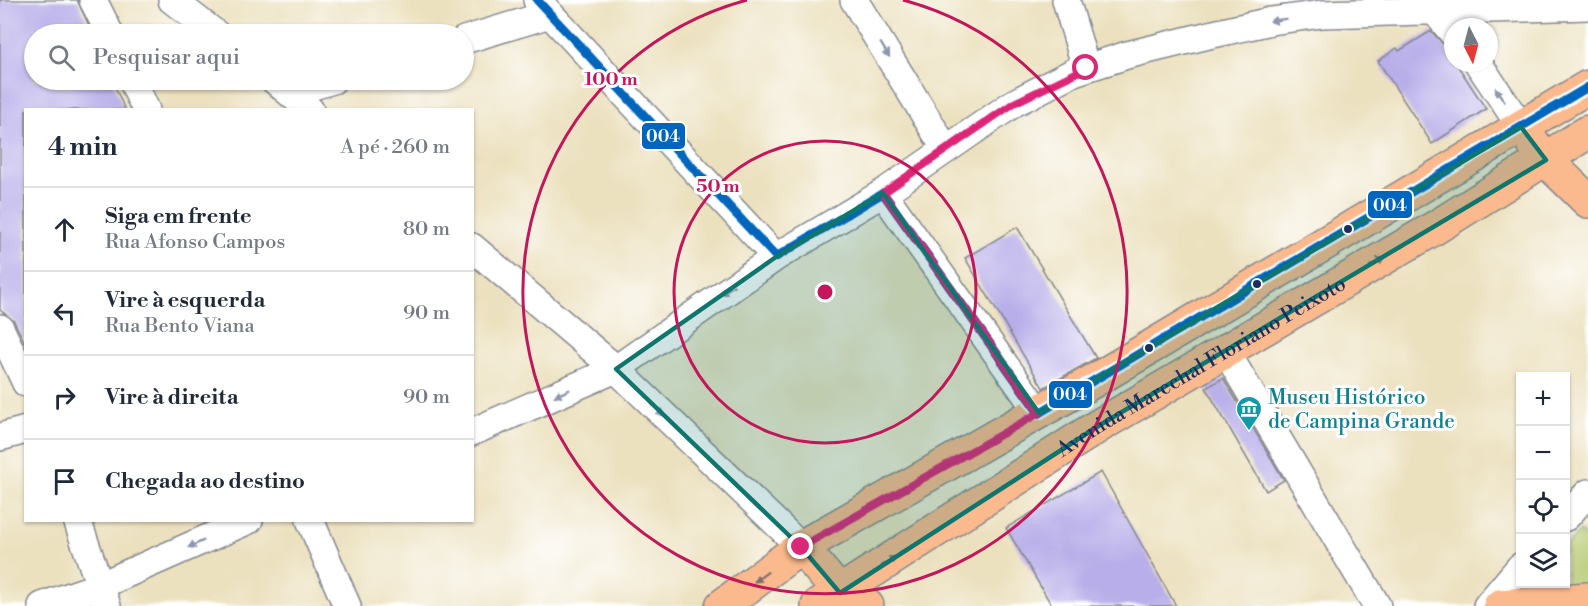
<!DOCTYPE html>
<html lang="pt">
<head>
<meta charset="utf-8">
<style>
	body { margin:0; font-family:"Libre Bodoni",serif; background:#f2f2f3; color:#1f2937 }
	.controls { position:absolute; right:18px; bottom:18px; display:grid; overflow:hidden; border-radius:0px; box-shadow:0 2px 4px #0004 }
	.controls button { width:54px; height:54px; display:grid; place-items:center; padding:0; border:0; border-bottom:2px solid #e0e1e3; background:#fff; color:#1f2937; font:30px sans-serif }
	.compass { position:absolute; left:1444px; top:18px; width:54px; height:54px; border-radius:50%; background:#fff; box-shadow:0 2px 4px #0004; rotate:174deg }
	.stop { position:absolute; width:18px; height:18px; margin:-14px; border:4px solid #db2777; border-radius:50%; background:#fff }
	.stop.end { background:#db2777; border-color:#fff; box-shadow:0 2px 6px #0008 }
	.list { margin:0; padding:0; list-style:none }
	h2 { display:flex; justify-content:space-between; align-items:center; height:78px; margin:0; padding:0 24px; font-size:26px }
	h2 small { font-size:20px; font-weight:400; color:#747a83 }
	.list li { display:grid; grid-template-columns:39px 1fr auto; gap:18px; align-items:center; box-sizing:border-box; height:84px; padding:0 24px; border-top:2px solid #e0e1e3 }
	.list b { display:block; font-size:22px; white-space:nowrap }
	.list p { margin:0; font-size:20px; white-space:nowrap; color:#747a83 }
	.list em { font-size:20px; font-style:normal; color:#747a83 }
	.icon { flex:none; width:33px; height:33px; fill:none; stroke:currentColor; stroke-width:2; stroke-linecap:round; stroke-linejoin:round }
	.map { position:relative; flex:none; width:1588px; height:606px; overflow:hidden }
	.search { position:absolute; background:#fff; box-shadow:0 2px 4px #0004; left:24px; top:24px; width:450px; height:66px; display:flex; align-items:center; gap:15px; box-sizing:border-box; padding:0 21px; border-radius:33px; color:#747a83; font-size:22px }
	.panel { position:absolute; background:#fff; box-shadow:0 2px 4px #0004; left:24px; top:108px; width:450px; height:414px; border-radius:0px }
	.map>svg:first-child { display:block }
	.green { fill:#b3c76b; stroke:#677b64; stroke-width:1.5 }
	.building { fill:#b8aee9 }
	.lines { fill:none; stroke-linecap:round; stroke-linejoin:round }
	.minor-casing { stroke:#84888e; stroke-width:30 }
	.major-casing { stroke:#84888e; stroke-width:36 }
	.minor { stroke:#fff; stroke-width:27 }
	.major { stroke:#fbba8d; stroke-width:33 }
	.bus-1-casing { stroke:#fff; stroke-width:14 }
	.bus-1 { stroke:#0065bd; stroke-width:9 }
	.oneway { fill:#8d97ae }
	.oneway2 { fill:#806e73 }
	.route { stroke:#db2777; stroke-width:8 }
	.marked { fill:#0f766e; fill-opacity:0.2; stroke:#0f766e; stroke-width:4.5; stroke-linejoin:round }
	.ring { fill:none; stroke:#c2185b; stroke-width:3 }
	.bus-dot { fill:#1b2f5e; stroke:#fff; stroke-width:2 }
	.labels { text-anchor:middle; stroke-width:6; stroke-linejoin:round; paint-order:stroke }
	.street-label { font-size:21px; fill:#1b2f5e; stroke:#fff }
	.culture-label { font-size:21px; fill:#0d838f; stroke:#fff; text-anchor:start }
	.centre { fill:#c2185b; stroke:#fff; stroke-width:3 }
	.ring-label { font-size:18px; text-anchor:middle; font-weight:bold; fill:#c2185b; stroke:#fff; stroke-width:6; stroke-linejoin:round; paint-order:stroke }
	.line-badge { stroke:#fff; stroke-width:2 }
	.badge-label { font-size:16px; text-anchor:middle; font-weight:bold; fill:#fff }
</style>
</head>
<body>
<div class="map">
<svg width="1588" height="606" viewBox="0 0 1588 606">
	<rect width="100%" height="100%" fill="#fff"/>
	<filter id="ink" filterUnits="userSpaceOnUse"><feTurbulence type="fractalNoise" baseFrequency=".0167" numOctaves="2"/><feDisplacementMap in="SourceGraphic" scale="12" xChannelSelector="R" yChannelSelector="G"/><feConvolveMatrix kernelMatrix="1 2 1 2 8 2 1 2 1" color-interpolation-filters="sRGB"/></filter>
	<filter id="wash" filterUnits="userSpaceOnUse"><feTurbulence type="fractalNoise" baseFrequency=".008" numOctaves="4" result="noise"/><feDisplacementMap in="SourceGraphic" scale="24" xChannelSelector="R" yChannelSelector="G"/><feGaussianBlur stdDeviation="1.35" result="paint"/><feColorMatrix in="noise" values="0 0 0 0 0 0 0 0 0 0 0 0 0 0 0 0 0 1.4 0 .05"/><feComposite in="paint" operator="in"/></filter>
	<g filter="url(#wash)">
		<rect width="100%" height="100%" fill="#ece1bf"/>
		<path class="green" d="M1580,531L1588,538V585L1526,589L1531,584H1566V546Z"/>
		<g id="blocks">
			<path class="building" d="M0,0H77L93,34H34V80H112L125,110H26V345L14,321L0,310Z
				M1431,31L1445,46L1453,63H1456L1486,109L1432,144L1378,61L1397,48L1399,51Z
				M1017,227L1096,358L1043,388L965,258Z
				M1223,378L1284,480L1266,491L1206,388Z
				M1101,472L1176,606H1052L1006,528Z"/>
		</g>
	</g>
	<g filter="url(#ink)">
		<use href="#blocks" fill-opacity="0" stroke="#84888e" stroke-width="1.5"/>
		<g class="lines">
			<defs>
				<path id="minor" d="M93,0L110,34
					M172,0L216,34
					M537,0L776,257
					M854,0L945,148
					M1066,0L1086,68
					M1433,9L1453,33
					M464,40L550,14
					M1478,63L1521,127
					M132,80L146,110
					M274,80L310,110
					M290,93L333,80
					M883,193L1039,413
					M472,247L616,369L801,547
					M0,328L26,383
					M1225,350L1377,606
					M472,432L616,369L776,257L883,193L1014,103L1074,72L1127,55L1209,35L1271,21L1322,14L1588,6
					M0,437L26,430
					M1566,517L1588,493
					M77,520L107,606
					M310,520L347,606
					M42,606L99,586L249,520
					M1487,606L1520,567"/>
				<g id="major">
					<path d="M1533,143L1546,160L1588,201"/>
					<path d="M801,547L840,593L867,606"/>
					<path d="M722,606L801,547L1102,376L1588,87"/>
					<path id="s1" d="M818,606L1100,425L1433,229L1588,132"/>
					<path d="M1500,606L1588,599"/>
				</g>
			</defs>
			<use href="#minor" class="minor-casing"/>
			<use href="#major" class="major-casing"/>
			<use href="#minor" class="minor"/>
			<use href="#major" class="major"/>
			<defs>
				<path id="bus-1" d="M537,0L776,257L883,193L1039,413L1588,87"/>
			</defs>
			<use href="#bus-1" class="bus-1-casing"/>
			<use href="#bus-1" class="bus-1"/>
		</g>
		<defs><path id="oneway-solid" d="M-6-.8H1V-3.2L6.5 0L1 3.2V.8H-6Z" transform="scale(1.5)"/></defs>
		<g class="oneway">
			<use href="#oneway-solid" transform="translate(1278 20) rotate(171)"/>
			<use href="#oneway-solid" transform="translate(885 50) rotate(58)"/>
			<use href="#oneway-solid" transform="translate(1500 95) rotate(-123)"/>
			<use href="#oneway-solid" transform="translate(727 290) rotate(146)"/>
			<use href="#oneway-solid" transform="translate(562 393) rotate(156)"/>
			<use href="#oneway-solid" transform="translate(658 410) rotate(44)"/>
			<use href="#oneway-solid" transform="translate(196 544) rotate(156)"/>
		</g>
		<g class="oneway2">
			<use href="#oneway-solid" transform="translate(1377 262) rotate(-30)"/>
			<use href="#oneway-solid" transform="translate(889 561) rotate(-33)"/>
			<use href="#oneway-solid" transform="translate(761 577) rotate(143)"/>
		</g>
	</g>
	<g class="lines" filter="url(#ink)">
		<path class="route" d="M801,547L1039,413L883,193L1014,103L1086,68"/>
	</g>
	<path class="marked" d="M1521,127L1546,160L1100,425L840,593L801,547L616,369L776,257L883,193L1039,413Z"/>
	<g class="ring">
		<circle cx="825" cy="292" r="151"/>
		<path d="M903 0A302 302 0 1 1 747 0"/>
	</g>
	<defs>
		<symbol id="museum-pin" viewBox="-11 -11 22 30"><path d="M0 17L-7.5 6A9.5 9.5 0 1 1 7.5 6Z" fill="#0f9aa8" stroke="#fff"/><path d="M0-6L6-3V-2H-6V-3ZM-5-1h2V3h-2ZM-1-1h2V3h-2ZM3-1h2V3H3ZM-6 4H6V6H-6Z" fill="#fff"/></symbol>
	</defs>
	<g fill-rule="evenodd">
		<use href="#museum-pin" x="1234" y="394" width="30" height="40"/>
	</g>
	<g class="bus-dot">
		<circle cx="1348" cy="229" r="5"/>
		<circle cx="1257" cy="284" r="5"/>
		<circle cx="1149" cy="348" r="5"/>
	</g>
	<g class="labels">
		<g class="street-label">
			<text dy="7" stroke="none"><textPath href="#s1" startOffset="452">Avenida Marechal Floriano Peixoto</textPath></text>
		</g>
		<g class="culture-label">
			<text x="1268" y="404">Museu Histórico<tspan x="1268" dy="24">de Campina Grande</tspan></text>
		</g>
	</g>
	<circle cx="825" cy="292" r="9" class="centre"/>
	<g class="ring-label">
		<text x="611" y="85">100 m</text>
		<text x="718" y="192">50 m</text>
	</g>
	<g class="line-badge">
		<rect x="641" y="122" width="45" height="28" rx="6" fill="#0065bd"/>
		<rect x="1367" y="190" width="46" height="29" rx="6" fill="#0065bd"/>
		<rect x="1048" y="380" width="45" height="29" rx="6" fill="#0065bd"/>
	</g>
	<g class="badge-label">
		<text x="663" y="142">004</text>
		<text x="1390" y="211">004</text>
		<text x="1070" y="400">004</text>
	</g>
</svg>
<div class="controls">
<button>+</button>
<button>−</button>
<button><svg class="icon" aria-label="locate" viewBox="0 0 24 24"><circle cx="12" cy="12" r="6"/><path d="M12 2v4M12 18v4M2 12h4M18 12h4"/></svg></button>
<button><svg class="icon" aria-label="layers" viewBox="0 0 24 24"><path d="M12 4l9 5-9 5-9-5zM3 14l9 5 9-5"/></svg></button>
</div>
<svg class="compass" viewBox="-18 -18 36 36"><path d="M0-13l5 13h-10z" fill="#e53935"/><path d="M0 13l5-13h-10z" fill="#747a83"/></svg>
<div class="stop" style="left:1086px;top:68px"></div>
<div class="stop end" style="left:801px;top:547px"></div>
<div class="search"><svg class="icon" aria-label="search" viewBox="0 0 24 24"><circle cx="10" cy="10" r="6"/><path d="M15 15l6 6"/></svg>Pesquisar aqui</div>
<section class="panel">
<h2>4 min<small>A pé · 260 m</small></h2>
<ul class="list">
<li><svg class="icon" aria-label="ahead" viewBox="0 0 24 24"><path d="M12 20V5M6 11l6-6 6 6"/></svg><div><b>Siga em frente</b><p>Rua Afonso Campos</p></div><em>80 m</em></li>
<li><svg class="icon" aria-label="left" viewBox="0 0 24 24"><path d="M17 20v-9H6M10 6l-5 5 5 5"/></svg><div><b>Vire à esquerda</b><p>Rua Bento Viana</p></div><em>90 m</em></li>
<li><svg class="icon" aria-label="right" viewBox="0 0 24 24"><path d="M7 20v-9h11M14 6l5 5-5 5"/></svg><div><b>Vire à direita</b></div><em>90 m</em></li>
<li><svg class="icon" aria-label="arrive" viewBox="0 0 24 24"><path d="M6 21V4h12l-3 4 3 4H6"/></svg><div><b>Chegada ao destino</b></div></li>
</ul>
</section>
</div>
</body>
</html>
